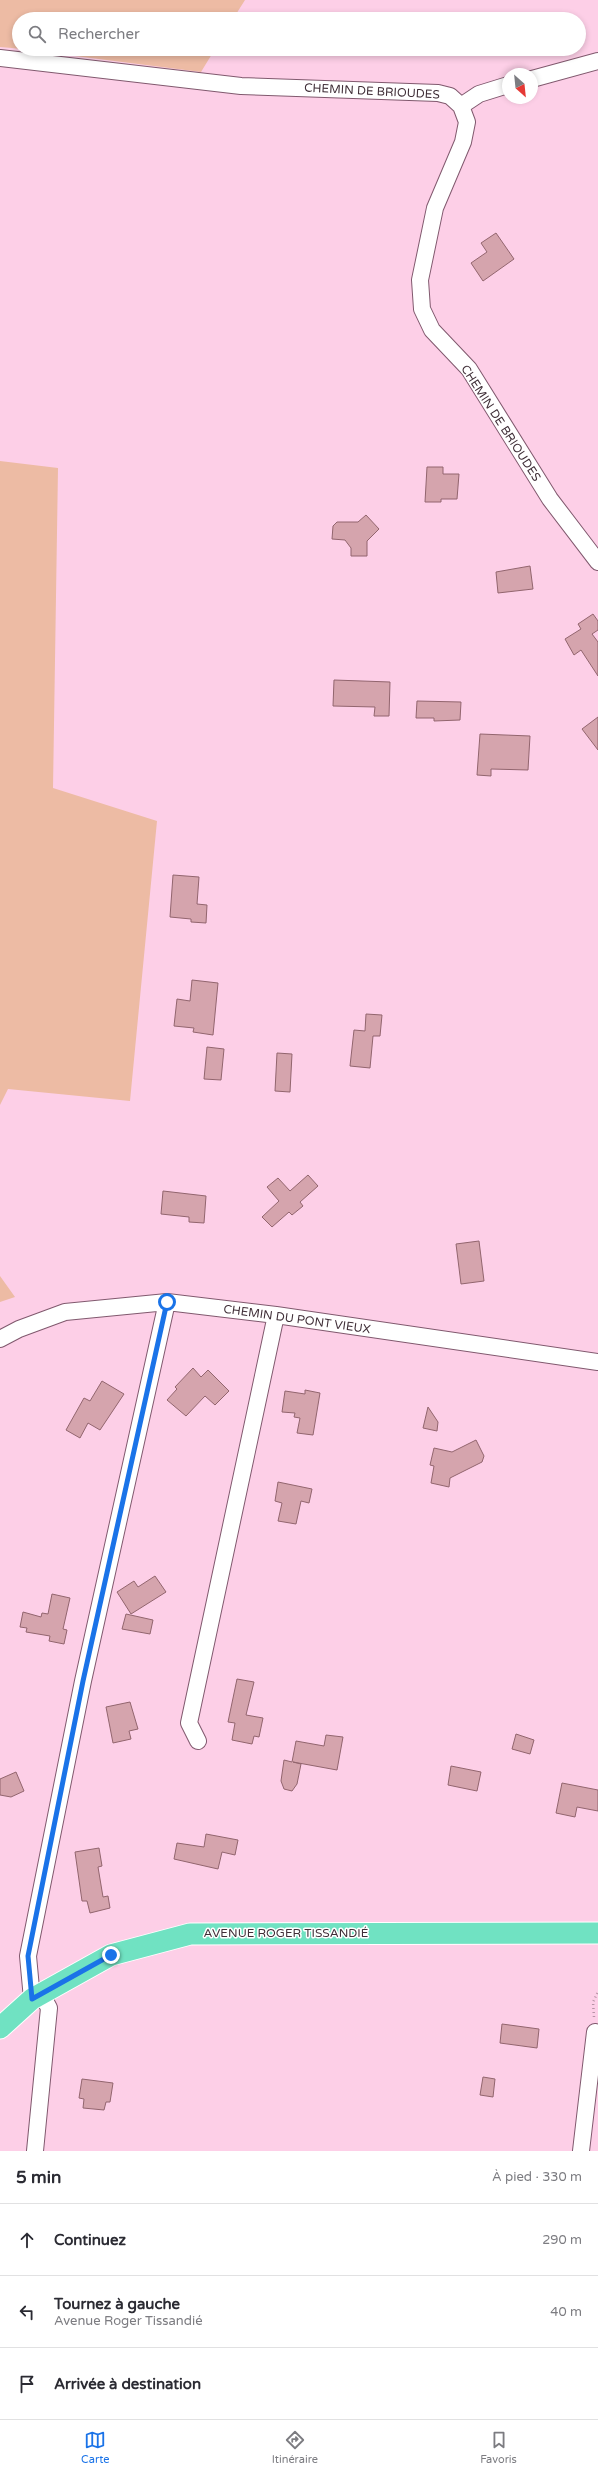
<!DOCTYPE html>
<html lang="fr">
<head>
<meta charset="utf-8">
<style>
	body { margin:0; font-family:"Varela Round",sans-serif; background:#f2f2f3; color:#2b2b33 }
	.compass { position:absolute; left:502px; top:68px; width:36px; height:36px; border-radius:50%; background:#fff; box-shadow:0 2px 6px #0003; rotate:153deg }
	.stop { position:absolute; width:12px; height:12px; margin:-9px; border:3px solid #1a73e8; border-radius:50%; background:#fff }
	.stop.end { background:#1a73e8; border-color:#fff; box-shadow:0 1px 4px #0008 }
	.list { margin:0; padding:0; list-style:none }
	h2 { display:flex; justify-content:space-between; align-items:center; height:52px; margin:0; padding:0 16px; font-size:17px }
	h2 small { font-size:13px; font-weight:400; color:#7c7c81 }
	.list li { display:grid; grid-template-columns:26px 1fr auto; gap:12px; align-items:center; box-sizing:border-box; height:72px; padding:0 16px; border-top:1px solid #e1e1e2 }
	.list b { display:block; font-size:15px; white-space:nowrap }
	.list p { margin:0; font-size:13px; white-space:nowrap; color:#7c7c81 }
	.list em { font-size:13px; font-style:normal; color:#7c7c81 }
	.icon { flex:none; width:22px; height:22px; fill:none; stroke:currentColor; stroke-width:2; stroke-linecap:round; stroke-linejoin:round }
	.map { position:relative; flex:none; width:598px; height:2151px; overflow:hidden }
	.search { position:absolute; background:#fff; box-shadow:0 2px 6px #0003; left:12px; right:12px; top:12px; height:44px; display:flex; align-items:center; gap:10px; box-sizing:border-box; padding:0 14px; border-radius:22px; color:#7c7c81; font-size:15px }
	.sheet { height:268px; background:#fff }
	nav { display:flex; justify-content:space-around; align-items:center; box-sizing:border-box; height:56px; border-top:1px solid #e1e1e2; background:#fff; font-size:11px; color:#7c7c81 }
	nav a { display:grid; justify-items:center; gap:2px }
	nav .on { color:#1a73e8 }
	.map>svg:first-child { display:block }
	.green { fill:#edbba4 }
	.building { fill:#d5a4ad; stroke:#92656e }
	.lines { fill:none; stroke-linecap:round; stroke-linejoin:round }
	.minor-casing { stroke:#80596e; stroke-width:18 }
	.major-casing { stroke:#fff; stroke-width:23 }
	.path { stroke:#b793a6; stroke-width:2.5; stroke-dasharray:1 3; stroke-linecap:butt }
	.minor { stroke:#fff; stroke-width:16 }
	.major { stroke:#70e2c2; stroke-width:21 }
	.route { stroke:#1a73e8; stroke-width:5 }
	.labels { text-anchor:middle; stroke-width:3; stroke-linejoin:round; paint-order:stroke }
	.street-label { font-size:12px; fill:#3f2e37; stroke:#fff }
</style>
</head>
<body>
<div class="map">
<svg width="598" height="2151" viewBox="0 0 598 2151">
	<rect width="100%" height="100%" fill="#fdcfe7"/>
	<path class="green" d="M0,0H245L233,19H19V49H215L201,72L12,48L0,47Z
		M0,461L58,468L53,788L157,821L130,1101L8,1089L0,1105Z
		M0,1276L15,1297L0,1302Z"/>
	<path class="building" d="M496,233L514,259L483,281L471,263L487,252L481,243Z
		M427,467H443V474H459L457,499H441V502H425Z
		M366,515L379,529L367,541V556H351V548L345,540L332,539L333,526L337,522H358Z
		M530,566L533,589L498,593L496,572Z
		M593,614L598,621V630L592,634L598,642V676L581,650L574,655L565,639L581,629L578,624Z
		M334,680L390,682L389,716H374L375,707L333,706Z
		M417,701L461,702L460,720L434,721V718H416Z
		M598,717V750L582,729Z
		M480,734L530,736L528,770L491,769V776L477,775Z
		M173,875L199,877L197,904L207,905L206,923L191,922V919L170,917Z
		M192,980L218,983L213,1035L193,1032L194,1028L174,1026L177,999L190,1001Z
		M366,1014L382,1015L380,1036H373L370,1068L350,1066L354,1030L365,1031Z
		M207,1047L224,1049L221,1080L204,1079Z
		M277,1053L292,1054L290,1092L275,1091Z
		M308,1175L318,1186L300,1202L303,1206L292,1215L289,1212L272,1227L262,1217L279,1201L267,1187L278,1178L290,1191Z
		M163,1191L206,1196L204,1223L189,1222V1217L161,1214Z
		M479,1241L484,1281L461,1284L456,1244Z
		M193,1368L201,1377L208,1370L229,1391L215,1405L205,1396L186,1416L167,1400L177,1389L175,1387Z
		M102,1381L124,1394L100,1430L88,1423L80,1438L66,1430L84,1398L90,1401Z
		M305,1390L320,1393L313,1435L297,1433L300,1418L294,1417L295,1413L282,1412L285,1391L305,1394Z
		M428,1407L438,1422L437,1431L423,1428Z
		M476,1440L484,1456L482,1462L450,1478L449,1487L431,1483L434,1466L430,1465L434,1448L452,1452Z
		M278,1482L312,1489L309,1503L301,1501L296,1524L278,1521L282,1503L275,1501Z
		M155,1576L166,1592L131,1614L117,1592L134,1581L138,1587Z
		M52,1594L70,1598L63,1629L67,1630L64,1644L49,1641L50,1636L26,1632L27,1628L20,1627L23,1612L41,1617L42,1613L48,1614Z
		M126,1614L153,1620L150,1634L122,1629Z
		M237,1679L254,1682L246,1715L263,1718L259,1737L254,1736L252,1744L232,1740L235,1723L228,1722Z
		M130,1702L138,1729L129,1731L131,1739L113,1743L106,1707Z
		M516,1734L534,1740L530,1754L512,1749Z
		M326,1735L343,1737L337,1770L293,1762L301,1764L297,1784L292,1791L284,1789L281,1781L284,1760L292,1762L296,1741L324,1746Z
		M451,1766L481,1772L477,1791L448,1785Z
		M16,1772L24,1791L11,1797L0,1795V1779Z
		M562,1783L598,1790V1811L577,1807L575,1817L556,1813Z
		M206,1834L238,1840L235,1855L222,1852L218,1869L174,1859L177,1843L204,1847Z
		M99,1848L102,1866L98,1867L103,1897L108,1896L110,1908L90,1913L87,1901H82L75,1852Z
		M502,2024L539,2029L537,2048L500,2043Z
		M483,2077L495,2079L493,2097L480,2095Z
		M82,2079L113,2083L110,2102H106L104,2110L83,2108L84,2099L79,2098Z"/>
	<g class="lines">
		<defs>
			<path id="minor" d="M0,58L241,86L438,93L450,96L461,106L467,122L463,142L435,208L420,280L422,309L432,330L469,369L550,499L598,562
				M532,79L598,61
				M461,106L479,94L508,85
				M0,1339L19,1329L65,1312L167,1302L276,1315L598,1362
				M198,1741L189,1723L276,1315
				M32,1999L28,1956L83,1681L167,1302
				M35,2151L49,2008L41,1993
				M581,2151L595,2032"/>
			<path id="major" d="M0,2028L32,1999L111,1955L190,1934L598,1933"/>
		</defs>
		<use href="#minor" class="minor-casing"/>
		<use href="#major" class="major-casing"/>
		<path class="path" d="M594,2017L593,2002L598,1992"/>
		<use href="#minor" class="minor"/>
		<use href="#major" class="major"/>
	</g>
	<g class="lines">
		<path class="route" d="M111,1955L32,1999L28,1956L83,1681L167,1302"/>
	</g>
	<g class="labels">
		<g class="street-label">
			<text transform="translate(372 91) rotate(3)" y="4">CHEMIN DE BRIOUDES</text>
			<text transform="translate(501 423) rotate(57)" y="4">CHEMIN DE BRIOUDES</text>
			<text transform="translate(297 1319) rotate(8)" y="4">CHEMIN DU PONT VIEUX</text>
			<text x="286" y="1937">AVENUE ROGER TISSANDIÉ</text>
		</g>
	</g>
</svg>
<svg class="compass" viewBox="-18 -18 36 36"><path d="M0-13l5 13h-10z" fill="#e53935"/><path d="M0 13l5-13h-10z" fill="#7c7c81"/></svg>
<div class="stop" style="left:167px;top:1302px"></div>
<div class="stop end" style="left:111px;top:1955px"></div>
<div class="search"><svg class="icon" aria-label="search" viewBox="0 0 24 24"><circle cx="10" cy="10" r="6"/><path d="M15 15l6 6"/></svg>Rechercher</div>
</div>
<section class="sheet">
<h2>5 min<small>À pied · 330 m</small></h2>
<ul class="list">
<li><svg class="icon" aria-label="ahead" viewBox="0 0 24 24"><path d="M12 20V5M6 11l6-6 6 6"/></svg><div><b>Continuez</b></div><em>290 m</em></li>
<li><svg class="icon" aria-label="left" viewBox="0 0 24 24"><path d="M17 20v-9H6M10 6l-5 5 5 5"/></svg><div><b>Tournez à gauche</b><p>Avenue Roger Tissandié</p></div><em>40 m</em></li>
<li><svg class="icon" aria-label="arrive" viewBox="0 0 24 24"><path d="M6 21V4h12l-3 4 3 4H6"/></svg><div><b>Arrivée à destination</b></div></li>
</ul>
</section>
<nav>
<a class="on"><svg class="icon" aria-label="map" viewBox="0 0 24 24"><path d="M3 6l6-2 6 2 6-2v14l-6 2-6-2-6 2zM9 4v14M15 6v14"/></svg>Carte</a>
<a><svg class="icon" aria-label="directions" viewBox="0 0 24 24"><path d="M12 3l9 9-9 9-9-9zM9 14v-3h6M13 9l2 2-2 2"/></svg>Itinéraire</a>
<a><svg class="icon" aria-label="saved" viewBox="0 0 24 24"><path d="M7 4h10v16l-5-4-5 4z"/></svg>Favoris</a>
</nav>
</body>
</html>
